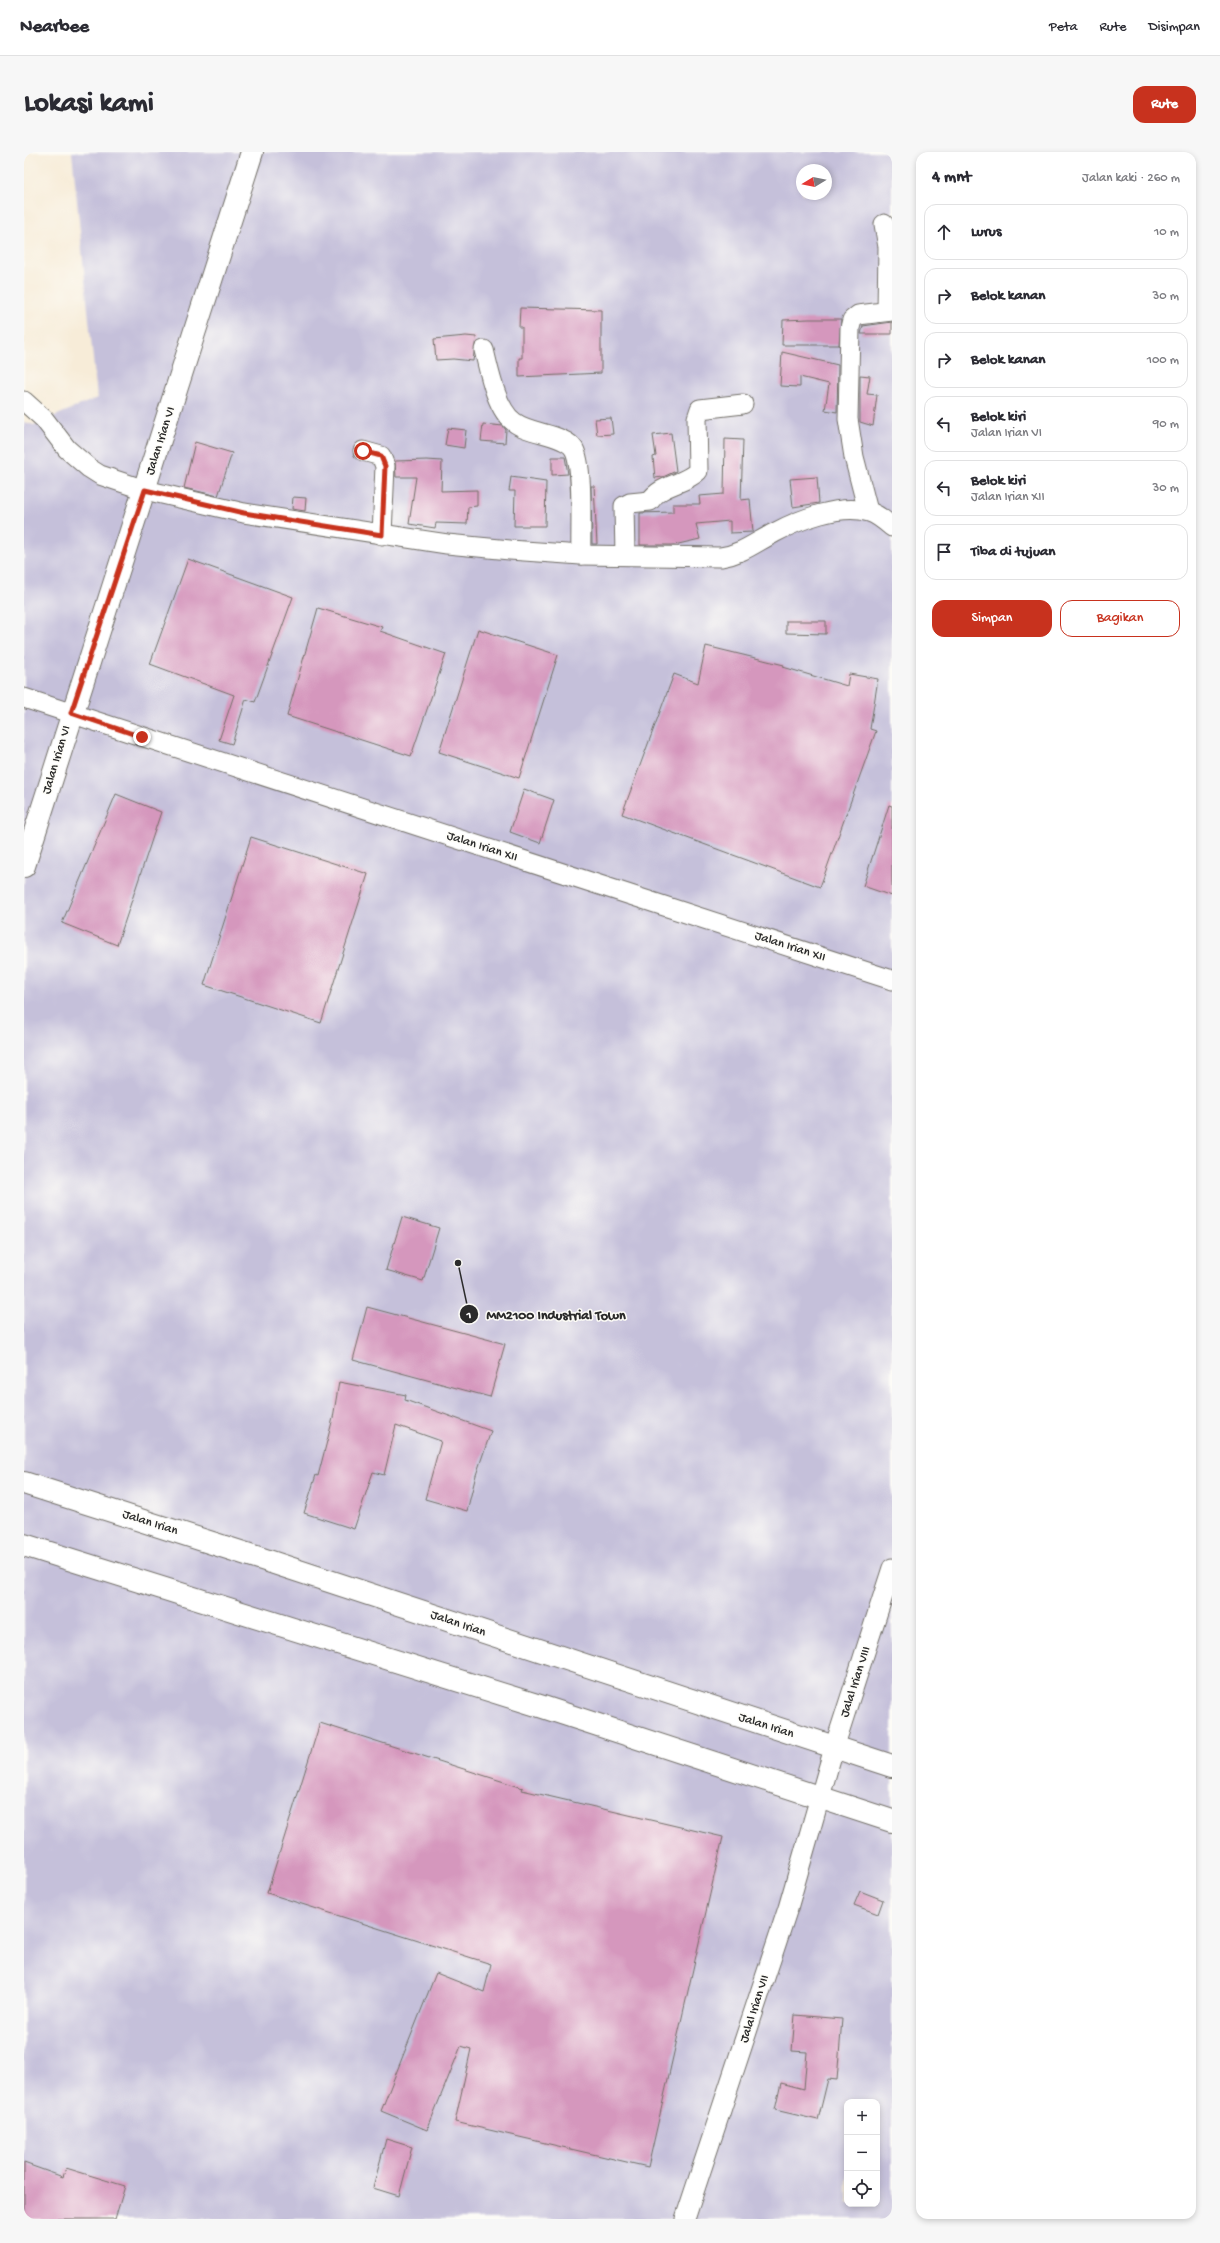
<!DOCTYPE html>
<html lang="id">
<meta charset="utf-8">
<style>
:root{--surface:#fff;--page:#f7f7f7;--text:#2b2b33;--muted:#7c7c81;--line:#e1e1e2;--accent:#c8321e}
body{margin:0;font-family:"Gochi Hand",sans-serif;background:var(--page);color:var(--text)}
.controls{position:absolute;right:12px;bottom:12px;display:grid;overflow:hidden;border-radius:8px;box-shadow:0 2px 6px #0003}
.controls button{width:36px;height:36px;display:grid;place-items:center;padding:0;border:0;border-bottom:1px solid var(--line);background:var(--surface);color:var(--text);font:20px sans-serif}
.compass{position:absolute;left:772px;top:12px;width:36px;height:36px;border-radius:50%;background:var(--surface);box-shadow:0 2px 6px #0003;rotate:260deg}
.stop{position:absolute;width:12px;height:12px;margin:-9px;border:3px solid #c8321e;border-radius:50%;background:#fff}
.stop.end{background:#c8321e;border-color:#fff;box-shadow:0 1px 4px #0008}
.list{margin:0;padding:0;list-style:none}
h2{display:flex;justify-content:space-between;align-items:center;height:52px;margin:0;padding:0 16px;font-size:17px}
h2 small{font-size:13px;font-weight:400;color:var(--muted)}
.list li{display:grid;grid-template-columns:26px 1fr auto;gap:12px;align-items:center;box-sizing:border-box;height:56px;margin:0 8px 8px;padding:0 8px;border:1px solid var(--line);border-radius:12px}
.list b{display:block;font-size:15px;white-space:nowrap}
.list p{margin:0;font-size:13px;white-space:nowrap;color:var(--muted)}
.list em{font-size:13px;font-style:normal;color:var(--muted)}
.actions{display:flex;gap:8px;padding:12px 16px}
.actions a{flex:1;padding:9px 0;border:1px solid var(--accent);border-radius:12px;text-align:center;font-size:14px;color:var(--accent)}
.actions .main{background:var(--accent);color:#fff}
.icon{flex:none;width:22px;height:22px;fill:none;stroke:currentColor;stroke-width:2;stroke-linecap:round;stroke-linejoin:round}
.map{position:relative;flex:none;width:868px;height:2067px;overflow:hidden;border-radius:12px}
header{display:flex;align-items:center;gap:24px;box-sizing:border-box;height:56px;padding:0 20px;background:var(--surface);border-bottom:1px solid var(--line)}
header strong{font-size:19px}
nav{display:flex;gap:22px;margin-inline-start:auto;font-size:14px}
.intro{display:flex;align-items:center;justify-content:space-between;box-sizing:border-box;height:96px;padding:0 24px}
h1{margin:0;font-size:28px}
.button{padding:10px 18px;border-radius:12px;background:var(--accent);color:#fff;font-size:14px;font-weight:700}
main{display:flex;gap:24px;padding:0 24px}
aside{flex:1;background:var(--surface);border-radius:12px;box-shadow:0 2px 6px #0003}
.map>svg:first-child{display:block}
.industrial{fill:#c5c0da;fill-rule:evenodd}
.building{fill:#d597bd}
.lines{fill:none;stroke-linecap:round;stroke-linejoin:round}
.minor-casing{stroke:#726f68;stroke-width:21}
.tertiary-casing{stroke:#726f68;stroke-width:24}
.minor{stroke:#fff;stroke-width:19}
.tertiary{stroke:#fff;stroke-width:22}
.route{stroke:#c8321e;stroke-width:5}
.labels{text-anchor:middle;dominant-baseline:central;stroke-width:3;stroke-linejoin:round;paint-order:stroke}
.street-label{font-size:13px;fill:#2b2b2b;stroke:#fdfcf7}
.leader{fill:none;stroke:#2b2b2b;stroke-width:1.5}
.callout-dot{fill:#2b2b2b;stroke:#fdfcf7;stroke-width:1.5}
.mark-label{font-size:12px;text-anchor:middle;font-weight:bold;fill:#fff}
.callout-label{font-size:14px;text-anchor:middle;font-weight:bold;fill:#2b2b2b;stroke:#fdfcf7;stroke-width:3;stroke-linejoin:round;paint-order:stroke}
</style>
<header>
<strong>Nearbee</strong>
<nav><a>Peta</a><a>Rute</a><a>Disimpan</a></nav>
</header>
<div class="intro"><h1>Lokasi kami</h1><a class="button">Rute</a></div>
<main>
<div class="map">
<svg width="868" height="2067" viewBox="0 0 868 2067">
<rect width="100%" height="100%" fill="#fdfcf7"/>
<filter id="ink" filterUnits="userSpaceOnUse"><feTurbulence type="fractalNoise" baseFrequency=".025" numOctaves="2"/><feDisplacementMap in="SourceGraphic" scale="8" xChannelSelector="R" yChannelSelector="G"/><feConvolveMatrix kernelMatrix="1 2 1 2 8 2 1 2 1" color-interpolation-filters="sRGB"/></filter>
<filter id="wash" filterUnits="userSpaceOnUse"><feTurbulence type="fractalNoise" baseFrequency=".012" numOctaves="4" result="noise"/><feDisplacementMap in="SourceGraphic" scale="16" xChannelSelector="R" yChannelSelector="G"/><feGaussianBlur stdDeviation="0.9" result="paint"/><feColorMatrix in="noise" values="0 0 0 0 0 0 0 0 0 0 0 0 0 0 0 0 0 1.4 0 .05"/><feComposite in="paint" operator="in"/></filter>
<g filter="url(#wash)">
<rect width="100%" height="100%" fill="#f7ecd8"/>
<path class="industrial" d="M48,0H868V2067H0V270L10,273L73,246ZM778,18H802V42H778ZM823,1950H853V2052H823Z"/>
<g id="blocks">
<g class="building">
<polygon points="496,156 577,158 577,221 495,225 495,206 498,206 498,175 495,175"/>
<polygon points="785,167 817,167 815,193 758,193 759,168"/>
<polygon points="868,170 868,182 837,182 839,174"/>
<polygon points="442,184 452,185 449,209 429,207 412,208 410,187"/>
<polygon points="758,200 814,213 813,260 801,258 805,232 776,225 776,235 756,234"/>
<polygon points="836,223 846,224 843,242 853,243 849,274 836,270"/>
<polygon points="587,266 589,282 573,283 571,267"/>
<polygon points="459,272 479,274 482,278 481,291 457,289"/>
<polygon points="424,276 442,278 440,296 421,293"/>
<polygon points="647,281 652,319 639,325 631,326 629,305 632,304 629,283"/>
<polygon points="701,287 719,288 717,348 726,347 729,380 706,381 706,369 672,372 676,387 650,393 616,393 616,361 649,360 649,352 676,352 675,344 700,342"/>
<polygon points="171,290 208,301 194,344 160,336"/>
<polygon points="528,305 541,305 544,322 528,323"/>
<polygon points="403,308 418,309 417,339 453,338 453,354 444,355 443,372 412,371 411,376 385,372 392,325 372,325 371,309"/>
<polygon points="487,325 522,330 521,374 490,374 491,339 485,339"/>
<polygon points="793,325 795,351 769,355 766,327"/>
<polygon points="567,334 570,334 573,392 568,392"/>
<polygon points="269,345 282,346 281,359 268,357"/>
<polygon points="164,407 269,445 231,550 222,547 208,592 195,588 210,543 126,512"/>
<polygon points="294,456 358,475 356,479 422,502 387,604 263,564"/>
<polygon points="762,469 802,469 802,482 762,481"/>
<polygon points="454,477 534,503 495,626 415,600"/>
<polygon points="682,494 760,513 759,515 823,534 825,522 854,527 846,577 852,579 796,735 598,662 650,522 674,531"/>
<polygon points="500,637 530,648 516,691 486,680"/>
<polygon points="92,642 137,660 93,793 38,771"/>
<polygon points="865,653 868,654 868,744 839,734"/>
<polygon points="227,685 344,722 297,871 180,833"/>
<polygon points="378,1065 415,1076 399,1129 362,1118"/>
<polygon points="343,1155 481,1192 466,1245 329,1208"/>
<polygon points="315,1230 382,1243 381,1248 467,1279 452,1323 443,1359 401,1347 417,1289 372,1273 360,1323 349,1320 330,1377 280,1361 292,1323 294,1324 309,1266"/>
<polygon points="296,1571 499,1636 498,1638 699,1685 624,2015 431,1970 447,1897 437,1894 403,1978 357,1959 412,1821 460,1840 467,1812 243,1741"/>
<polygon points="836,1739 859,1748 854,1762 830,1753"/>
<polygon points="771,1863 818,1867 813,1928 804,1927 794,1968 751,1958 757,1931 780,1937 783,1900 768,1899"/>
<polygon points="362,1987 388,1995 375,2044 349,2036"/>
<polygon points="0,2011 39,2025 42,2016 101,2034 91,2067 0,2067"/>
</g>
</g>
</g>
<g filter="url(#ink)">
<use href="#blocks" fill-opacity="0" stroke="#726f68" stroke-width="1"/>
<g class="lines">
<defs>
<g id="minor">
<polyline points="860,72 864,95 863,159"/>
<path d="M460,198C465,218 472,257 490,270C505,282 541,282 550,297C560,315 556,380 557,403"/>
<path d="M0,249L20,267L43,297L65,316L76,323L121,338L220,361L423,392L486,398L557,403L697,405C718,402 732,390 750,381C774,368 817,351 845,360C853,362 861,369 868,375"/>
<polyline points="339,299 357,304 361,314 358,383"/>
<polyline points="844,359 830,305 824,267 826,176 828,168 834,163 868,159"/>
<path d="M601,403L600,354L606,351L626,349C637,332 660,333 674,319L673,266L676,257L719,252"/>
<polyline points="0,546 868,828"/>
<polyline points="661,2067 764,1756 810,1596 868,1416"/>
</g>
<g id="tertiary">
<polyline points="0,714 228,0"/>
<polyline points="0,1331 232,1405 868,1614"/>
<polyline points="0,1393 519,1555 868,1669"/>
</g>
</defs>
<use href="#minor" class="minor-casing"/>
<use href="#tertiary" class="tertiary-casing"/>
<use href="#minor" class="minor"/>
<use href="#tertiary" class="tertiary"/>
</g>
</g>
<g class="lines" filter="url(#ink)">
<polyline class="route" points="118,585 47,561 121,338 220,361 358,383 361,314 357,304 339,299"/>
</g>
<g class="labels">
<g class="street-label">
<text transform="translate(137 289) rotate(-72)">Jalan Irian VI</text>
<text transform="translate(33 608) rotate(-73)">Jalan Irian VI</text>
<text transform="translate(458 695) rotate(18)">Jalan Irian XII</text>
<text transform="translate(766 795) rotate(18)">Jalan Irian XII</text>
<text transform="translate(126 1371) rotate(18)">Jalan Irian</text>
<text transform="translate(434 1472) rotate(19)">Jalan Irian</text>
<text transform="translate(832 1530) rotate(-72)">Jalal Irian VIII</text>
<text transform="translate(742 1574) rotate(18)">Jalan Irian</text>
<text transform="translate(731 1857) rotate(-72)">Jalal Irian VII</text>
</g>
</g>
<path class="leader" d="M434 1111L445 1162"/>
<g class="callout-dot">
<circle cx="434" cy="1111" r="4"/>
<circle cx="445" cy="1162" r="10"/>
</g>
<g class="mark-label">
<text x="445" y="1166">1</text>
</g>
<g class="callout-label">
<text x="532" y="1167">MM2100 Industrial Town</text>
</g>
</svg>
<div class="controls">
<button>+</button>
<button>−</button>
<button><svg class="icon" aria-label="locate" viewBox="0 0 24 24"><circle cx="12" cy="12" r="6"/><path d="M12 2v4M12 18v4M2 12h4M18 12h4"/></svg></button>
</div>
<svg class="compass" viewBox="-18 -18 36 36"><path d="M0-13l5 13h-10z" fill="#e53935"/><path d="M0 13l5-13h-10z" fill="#7c7c81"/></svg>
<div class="stop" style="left:339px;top:299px"></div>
<div class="stop end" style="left:118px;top:585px"></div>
</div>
<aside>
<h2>4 mnt<small>Jalan kaki · 260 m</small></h2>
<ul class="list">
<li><svg class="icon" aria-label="ahead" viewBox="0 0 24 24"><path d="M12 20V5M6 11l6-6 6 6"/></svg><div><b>Lurus</b></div><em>10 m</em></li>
<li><svg class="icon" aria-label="right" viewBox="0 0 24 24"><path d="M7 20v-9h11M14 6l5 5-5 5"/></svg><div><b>Belok kanan</b></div><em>30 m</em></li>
<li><svg class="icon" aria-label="right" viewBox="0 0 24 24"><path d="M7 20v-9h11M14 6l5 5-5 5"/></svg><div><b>Belok kanan</b></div><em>100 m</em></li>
<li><svg class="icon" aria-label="left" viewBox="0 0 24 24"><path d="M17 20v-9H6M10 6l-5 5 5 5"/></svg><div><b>Belok kiri</b><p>Jalan Irian VI</p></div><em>90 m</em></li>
<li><svg class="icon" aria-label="left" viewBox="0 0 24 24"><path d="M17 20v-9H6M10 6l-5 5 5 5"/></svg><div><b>Belok kiri</b><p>Jalan Irian XII</p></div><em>30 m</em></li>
<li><svg class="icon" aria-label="arrive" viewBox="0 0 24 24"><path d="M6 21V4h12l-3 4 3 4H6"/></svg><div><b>Tiba di tujuan</b></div></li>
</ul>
<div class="actions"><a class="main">Simpan</a><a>Bagikan</a></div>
</aside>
</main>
